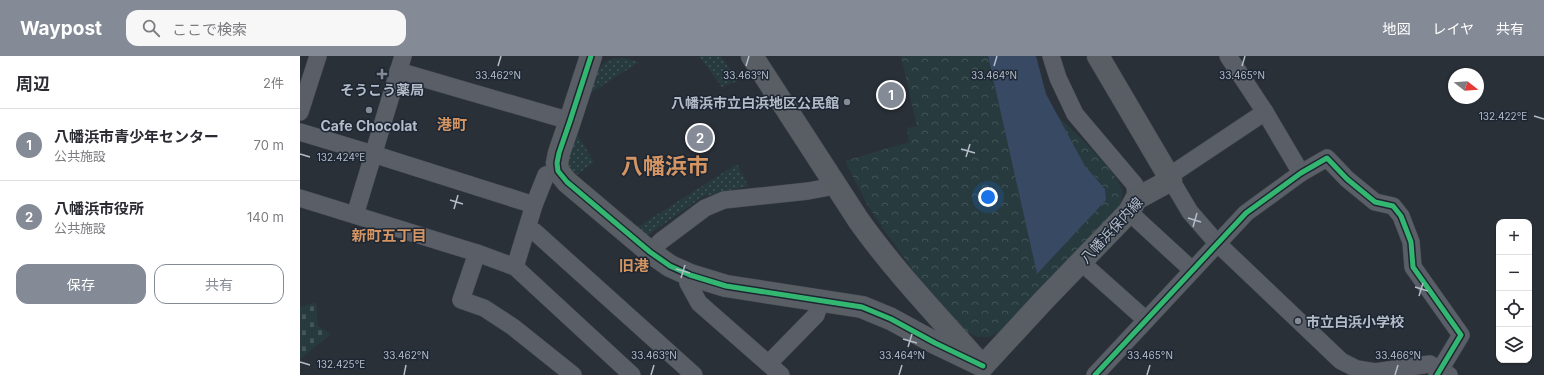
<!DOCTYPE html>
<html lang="ja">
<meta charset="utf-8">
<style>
:root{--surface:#fff;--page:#f7f7f7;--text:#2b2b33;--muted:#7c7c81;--line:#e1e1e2;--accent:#848b96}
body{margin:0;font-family:Inter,"Noto Sans JP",sans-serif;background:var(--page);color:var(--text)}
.controls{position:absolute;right:12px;bottom:12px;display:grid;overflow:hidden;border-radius:8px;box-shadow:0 1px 3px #0004}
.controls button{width:36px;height:36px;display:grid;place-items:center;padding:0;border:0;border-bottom:1px solid var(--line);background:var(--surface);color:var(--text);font:20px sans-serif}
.compass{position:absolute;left:1148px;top:12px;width:36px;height:36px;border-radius:50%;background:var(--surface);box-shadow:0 1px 3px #0004;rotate:107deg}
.you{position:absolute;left:688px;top:141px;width:14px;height:14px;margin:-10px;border:3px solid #fff;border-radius:50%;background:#1a73e8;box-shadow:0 0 0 6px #1a73e833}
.badge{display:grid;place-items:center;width:26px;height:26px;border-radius:50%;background:var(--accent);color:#fff;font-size:13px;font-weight:700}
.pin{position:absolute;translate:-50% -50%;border:2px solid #fff;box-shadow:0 1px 4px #0006}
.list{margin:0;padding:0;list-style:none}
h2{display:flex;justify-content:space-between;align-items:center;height:52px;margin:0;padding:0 16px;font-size:17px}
h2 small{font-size:13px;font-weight:400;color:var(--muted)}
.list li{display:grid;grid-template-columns:26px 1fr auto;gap:12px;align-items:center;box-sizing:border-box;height:72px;padding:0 16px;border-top:1px solid var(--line)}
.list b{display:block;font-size:15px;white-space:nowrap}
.list p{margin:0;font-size:13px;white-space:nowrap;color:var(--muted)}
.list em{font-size:13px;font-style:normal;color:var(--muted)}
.actions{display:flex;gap:8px;padding:12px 16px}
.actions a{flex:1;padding:9px 0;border:1px solid var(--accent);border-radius:12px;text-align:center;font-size:14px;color:var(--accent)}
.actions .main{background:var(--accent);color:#fff}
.icon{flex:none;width:22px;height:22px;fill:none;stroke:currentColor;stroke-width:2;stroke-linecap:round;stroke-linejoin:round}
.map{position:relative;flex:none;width:1244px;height:319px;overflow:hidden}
header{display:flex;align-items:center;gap:24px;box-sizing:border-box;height:56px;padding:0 20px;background:var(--accent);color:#fff}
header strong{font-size:19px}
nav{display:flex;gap:22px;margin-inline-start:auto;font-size:14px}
.search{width:280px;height:36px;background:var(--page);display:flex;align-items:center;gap:10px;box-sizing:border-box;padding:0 14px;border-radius:12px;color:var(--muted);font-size:15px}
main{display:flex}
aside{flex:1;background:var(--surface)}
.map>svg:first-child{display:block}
.grass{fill:url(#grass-dots)}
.cemetery{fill:url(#cemetery-stones)}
.park{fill:url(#park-crowns)}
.water{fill:#384963}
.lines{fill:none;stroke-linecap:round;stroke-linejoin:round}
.street-casing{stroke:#484c53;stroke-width:18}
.secondary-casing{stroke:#484c53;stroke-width:23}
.street{stroke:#5a5e66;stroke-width:17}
.secondary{stroke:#595d64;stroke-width:22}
.cycleway-casing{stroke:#1d2633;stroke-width:8}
.cycleway{stroke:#33b770;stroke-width:5}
.ticks{fill:none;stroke:#b4bcc9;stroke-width:1.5}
.poi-dot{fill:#848b96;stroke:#1d2633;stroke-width:1.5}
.labels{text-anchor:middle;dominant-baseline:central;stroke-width:3;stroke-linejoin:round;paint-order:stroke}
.poi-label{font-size:14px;font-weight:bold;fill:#b4bcc9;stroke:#1d2633}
.street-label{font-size:14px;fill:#b4bcc9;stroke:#1d2633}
.neighbourhood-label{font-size:15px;font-weight:bold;fill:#d59563;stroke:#1d2633}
.town-label{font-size:22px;font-weight:bold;fill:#d59563;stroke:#1d2633}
.ticks-label{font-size:10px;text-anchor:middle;fill:#b4bcc9;stroke:#1d2633;stroke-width:3;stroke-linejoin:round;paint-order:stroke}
</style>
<header>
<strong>Waypost</strong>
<div class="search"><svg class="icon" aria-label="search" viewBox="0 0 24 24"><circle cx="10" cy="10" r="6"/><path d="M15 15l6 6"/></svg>ここで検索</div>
<nav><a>地図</a><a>レイヤ</a><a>共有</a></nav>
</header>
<main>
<aside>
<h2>周辺<small>2件</small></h2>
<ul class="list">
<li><span class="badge">1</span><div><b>八幡浜市青少年センター</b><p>公共施設</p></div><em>70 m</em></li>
<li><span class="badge">2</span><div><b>八幡浜市役所</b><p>公共施設</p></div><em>140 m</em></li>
</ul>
<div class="actions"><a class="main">保存</a><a>共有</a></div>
</aside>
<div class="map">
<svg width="1244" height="319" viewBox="0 0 1244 319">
<defs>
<pattern id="grass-dots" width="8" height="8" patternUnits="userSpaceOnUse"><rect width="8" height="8" fill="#273a3e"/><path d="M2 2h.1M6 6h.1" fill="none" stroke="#445559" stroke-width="1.8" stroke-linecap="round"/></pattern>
<pattern id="cemetery-stones" width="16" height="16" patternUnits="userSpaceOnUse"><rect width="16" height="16" fill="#273a3e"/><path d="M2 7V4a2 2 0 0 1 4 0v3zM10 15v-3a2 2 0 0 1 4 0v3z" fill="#445559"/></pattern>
<pattern id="park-crowns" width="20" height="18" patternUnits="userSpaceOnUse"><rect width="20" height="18" fill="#273a3e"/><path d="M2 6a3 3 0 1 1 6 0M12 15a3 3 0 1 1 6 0" fill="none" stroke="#445559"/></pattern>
</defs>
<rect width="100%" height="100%" fill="#2a3038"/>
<g class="grass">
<polygon points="399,0 421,0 437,25 422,31"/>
<path d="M325,2L339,6L286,40C291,26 297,8 312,3C316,2 321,3 325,2Z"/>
<polygon points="276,76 294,106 267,126 259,97"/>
<polygon points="437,108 448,130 402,141 343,183 333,174"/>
</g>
<polygon class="cemetery" points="16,246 18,270 31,278 0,303 0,251"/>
<path class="park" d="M601,0H688L737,217L805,133L785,110L758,60C773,75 817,115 822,134C823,140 821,146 819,152L705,273L689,281H678L666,276L622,227L584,174L567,148L545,105L609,86L607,72L617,70Z"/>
<polygon class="water" points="688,0 736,0 746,38 785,110 805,133 806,144 737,218"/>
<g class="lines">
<defs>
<g id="street">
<polyline points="751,0 758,22 775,58 835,129 836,143"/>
<polyline points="928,0 965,56 1001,117"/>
<polyline points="98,15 270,65"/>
<polyline points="0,56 18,0"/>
<polyline points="0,76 73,98 234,149"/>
<polyline points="869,120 965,56"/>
<polyline points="871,124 890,156 917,187 1041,305 1057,313 1075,316 1130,308 1149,319"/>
<polyline points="0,142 177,197 215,211 332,319"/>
<polyline points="829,156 892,214"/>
<polyline points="55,159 103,0"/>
<polyline points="227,173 235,176 394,319"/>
<polyline points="350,196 361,185 405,152 424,144 508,135 535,130"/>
<polyline points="177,197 161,244 184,252 213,271 273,319"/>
<polyline points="781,206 846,264"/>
<polyline points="215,211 234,149 246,119 258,115"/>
<polyline points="390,219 388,227 399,247 481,319"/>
<polyline points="469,307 516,259 521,245"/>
<polyline points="795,319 946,157 1001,117 1027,102 1047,123 1075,146 1093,150 1101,160 1111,186 1113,211 1161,279 1137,319"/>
</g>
<g id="secondary">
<polyline points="291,0 270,65 259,97 257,107 258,115 267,126 350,196 370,210 390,219 426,230 562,251 591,263 635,287 683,310"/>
<path d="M452,0L559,165C594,214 635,257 675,302"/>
<polyline points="683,310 744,244 829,156 836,143 871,124 798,0"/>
</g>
</defs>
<use href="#street" class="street-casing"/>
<use href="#secondary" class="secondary-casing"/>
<use href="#street" class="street"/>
<use href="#secondary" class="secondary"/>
<defs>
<g id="cycleway">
<polyline points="291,0 270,65 259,97 257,107 258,115 267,126 350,196 370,210 390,219 426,230 562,251 591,263 635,287 683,310"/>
<polyline points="795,319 946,157 1001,117 1027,102 1047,123 1075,146 1093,150 1101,160 1111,186 1113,211 1161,279 1137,319"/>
</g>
</defs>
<use href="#cycleway" class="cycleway-casing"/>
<use href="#cycleway" class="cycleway"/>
</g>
<path class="ticks" d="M198,10L201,0M446,10L449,0M694,10L697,0M942,10L945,0M1234,60L1244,63M661,93L675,97M0,98L10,101M666,101L670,88M150,144L163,148M154,153L158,139M888,162L901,166M893,171L897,157M376,213L390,217M381,222L385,209M1115,231L1128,235M1119,240L1123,227M603,283L617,287M608,291L612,278M0,306L10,309M104,319L106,309M351,319L354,309M599,319L602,309M847,319L850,309M1095,319L1098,309"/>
<g class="poi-dot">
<path d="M80 12h4v4h4v4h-4v4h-4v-4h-4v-4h4z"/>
<circle cx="547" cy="46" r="4"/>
<circle cx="69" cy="54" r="4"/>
<circle cx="998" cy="265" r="4"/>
</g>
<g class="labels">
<g class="poi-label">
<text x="82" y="33">そうこう薬局</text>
<text x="539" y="46" text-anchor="end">八幡浜市立白浜地区公民館</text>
<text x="69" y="69">Cafe Chocolat</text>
<text x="1006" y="265" text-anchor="start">市立白浜小学校</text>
</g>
<g class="street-label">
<text transform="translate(811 174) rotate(-47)">八幡浜保内線</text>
</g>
<g class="neighbourhood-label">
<text x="152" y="68">港町</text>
<text x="89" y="179">新町五丁目</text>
<text x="334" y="209">旧港</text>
</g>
<g class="town-label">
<text x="365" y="110">八幡浜市</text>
</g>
</g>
<g class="ticks-label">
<text x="198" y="23">33.462°N</text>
<text x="446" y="23">33.463°N</text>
<text x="694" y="23">33.464°N</text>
<text x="942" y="23">33.465°N</text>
<text x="1203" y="64">132.422°E</text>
<text x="41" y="105">132.424°E</text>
<text x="106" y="303">33.462°N</text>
<text x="354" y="303">33.463°N</text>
<text x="602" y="303">33.464°N</text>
<text x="850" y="303">33.465°N</text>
<text x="1098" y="303">33.466°N</text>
<text x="41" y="312">132.425°E</text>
</g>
</svg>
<div class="controls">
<button>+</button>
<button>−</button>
<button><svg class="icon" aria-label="locate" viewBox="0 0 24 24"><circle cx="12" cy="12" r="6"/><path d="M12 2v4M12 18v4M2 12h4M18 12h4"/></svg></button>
<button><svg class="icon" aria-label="layers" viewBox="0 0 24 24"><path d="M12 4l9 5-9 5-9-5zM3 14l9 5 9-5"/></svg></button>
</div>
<svg class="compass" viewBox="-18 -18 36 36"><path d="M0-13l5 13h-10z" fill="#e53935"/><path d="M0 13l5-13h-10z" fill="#7c7c81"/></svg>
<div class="you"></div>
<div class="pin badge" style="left:591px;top:39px">1</div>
<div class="pin badge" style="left:400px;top:82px">2</div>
</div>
</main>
